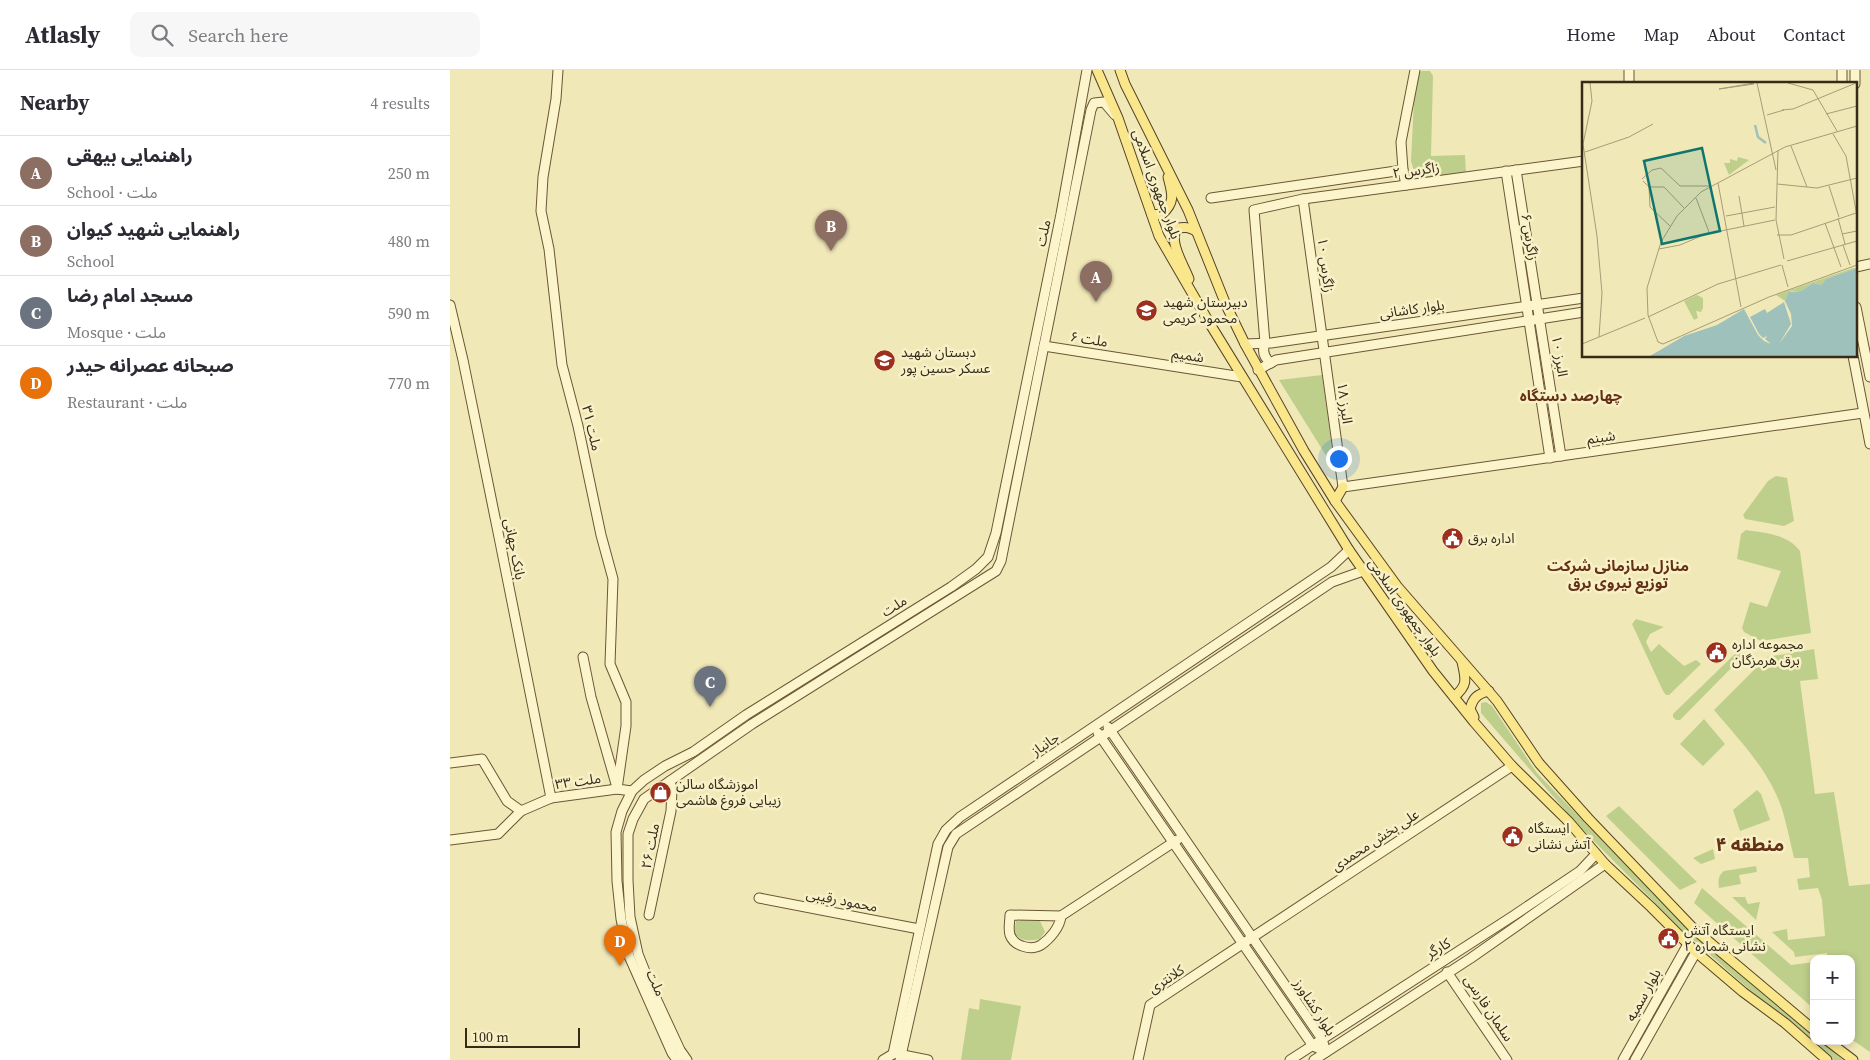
<!DOCTYPE html>
<meta charset="utf-8">
<style>
:root{--surface:#fff;--page:#f7f7f7;--text:#2b2b33;--muted:#7c7c81;--line:#e1e1e2;--accent:#0b8043}
body{margin:0;font-family:"Source Serif 4","Noto Sans Arabic",serif;background:var(--page);color:var(--text)}
.controls{position:absolute;right:15px;bottom:15px;display:grid;overflow:hidden;border-radius:10px;box-shadow:0 2px 8px #0003}
.controls button{width:45px;height:45px;display:grid;place-items:center;padding:0;border:0;border-bottom:1px solid var(--line);background:var(--surface);color:var(--text);font:25px sans-serif}
.scale{position:absolute;left:15px;bottom:12px;width:115px;box-sizing:border-box;padding-left:5px;border:2px solid #352b19;border-top:0;font-size:14px;line-height:18px;white-space:nowrap;color:#352b19;-webkit-text-stroke:4px #f8f1c8;paint-order:stroke}
.you{position:absolute;left:888px;top:388px;width:18px;height:18px;margin:-12px;border:4px solid #fff;border-radius:50%;background:#1a73e8;box-shadow:0 0 0 8px #1a73e833}
.badge{display:grid;place-items:center;width:32px;height:32px;border-radius:50%;background:var(--accent);color:#fff;font-size:16px;font-weight:700}
.pin{position:absolute;translate:-50% -41px;filter:drop-shadow(0 1px 2px #0008)}
.pin::after{content:'';position:absolute;top:26px;width:18px;height:15px;background:inherit;clip-path:polygon(0 0,100% 0,50% 100%)}
.list{margin:0;padding:0;list-style:none}
h2{display:flex;justify-content:space-between;align-items:center;height:65px;margin:0;padding:0 20px;font-size:21px}
h2 small{font-size:16px;font-weight:400;color:var(--muted)}
.list li{display:grid;grid-template-columns:32px 1fr auto;gap:15px;align-items:center;box-sizing:border-box;height:70px;padding:0 20px;border-top:1px solid var(--line)}
.list b{display:block;font-size:19px;white-space:nowrap}
.list p{margin:0;font-size:16px;white-space:nowrap;color:var(--muted)}
.list em{font-size:16px;font-style:normal;color:var(--muted)}
.icon{flex:none;width:28px;height:28px;fill:none;stroke:currentColor;stroke-width:2;stroke-linecap:round;stroke-linejoin:round}
.map{position:relative;flex:none;width:1420px;height:990px;overflow:hidden}
header{display:flex;align-items:center;gap:30px;box-sizing:border-box;height:70px;padding:0 25px;background:var(--surface);border-bottom:1px solid var(--line)}
header strong{font-size:24px}
nav{display:flex;gap:28px;margin-inline-start:auto;font-size:18px}
.search{width:350px;height:45px;background:var(--page);display:flex;align-items:center;gap:12px;box-sizing:border-box;padding:0 18px;border-radius:10px;color:var(--muted);font-size:19px}
main{display:flex}
aside{flex:1;background:var(--surface)}
.map>svg:first-child{display:block}
.green{fill:#becf8c}
.lines{fill:none;stroke-linecap:round;stroke-linejoin:round}
.secondary-casing{stroke:#695736;stroke-width:11}
.primary-casing{stroke:#554327;stroke-width:11}
.secondary{stroke:#fcf4cb;stroke-width:9}
.primary{stroke:#fae78b;stroke-width:9}
.labels{text-anchor:middle;dominant-baseline:central;stroke-width:5;stroke-linejoin:round;paint-order:stroke}
.street-label{font-size:14px;fill:#352b19;stroke:#f8f1c8}
.poi-label{font-size:14px;fill:#352b19;stroke:#f8f1c8;text-anchor:start}
.neighbourhood-label{font-size:15px;font-weight:bold;fill:#653115;stroke:#f8f1c8}
.district-label{font-size:19px;font-weight:bold;fill:#653115;stroke:#f8f1c8}
.inset-river{fill:none;stroke:#9ec1bb;stroke-width:2.5}
.inset-road{fill:none;stroke:#a69c78;stroke-width:1}
.view{fill:#0f766e;fill-opacity:0.15;stroke:#0f766e;stroke-width:2.5}
.inset-edge{fill:none;stroke:#352b19;stroke-width:2.5}
</style>
<header>
<strong>Atlasly</strong>
<div class="search"><svg class="icon" aria-label="search" viewBox="0 0 24 24"><circle cx="10" cy="10" r="6"/><path d="M15 15l6 6"/></svg>Search here</div>
<nav><a>Home</a><a>Map</a><a>About</a><a>Contact</a></nav>
</header>
<main>
<aside>
<h2>Nearby<small>4 results</small></h2>
<ul class="list">
<li><span class="badge" style="background:#8d6e63">A</span><div><b>راهنمایی بیهقی</b><p>School · ملت</p></div><em>250 m</em></li>
<li><span class="badge" style="background:#8d6e63">B</span><div><b>راهنمایی شهید کیوان</b><p>School</p></div><em>480 m</em></li>
<li><span class="badge" style="background:#6b7280">C</span><div><b>مسجد امام رضا</b><p>Mosque · ملت</p></div><em>590 m</em></li>
<li><span class="badge" style="background:#e8710a">D</span><div><b>صبحانه عصرانه حیدر</b><p>Restaurant · ملت</p></div><em>770 m</em></li>
</ul>
</aside>
<div class="map">
<svg width="1420" height="990" viewBox="0 0 1420 990">
<rect width="100%" height="100%" fill="#f1e8b8"/>
<g class="green">
<polygon points="972,1 980,1 983,6 981,86 1015,85 1016,103 971,108 964,101 961,91 965,10 967,4"/>
<polygon points="872,305 885,400 829,310"/>
<polygon points="1326,406 1337,408 1344,451 1334,456 1295,449 1293,445 1318,411"/>
<path d="M1296,460C1315,463 1337,464 1350,481L1361,563L1311,571L1294,562L1292,558L1300,532L1317,537L1331,501L1287,489L1291,464Z"/>
<polygon points="1186,549 1214,557 1200,564 1196,572 1201,582 1209,574 1234,596 1246,590 1251,594 1219,625 1216,625 1213,621 1182,554"/>
<path d="M1364,579L1368,609L1350,611L1365,724L1384,722L1399,816L1420,814V982L1401,969V889H1377V883L1345,887L1344,882L1322,862L1337,859L1338,870L1375,866L1372,830L1368,818L1349,820L1347,809L1360,807L1358,788H1344C1340,772 1337,755 1332,739C1319,700 1290,671 1264,640L1317,587Z"/>
<polygon points="1288,581 1291,583 1291,588 1230,650 1226,650 1223,647 1223,644"/>
<polygon points="1036,632 1042,636 1087,703 1215,836 1275,891 1364,965 1364,971 1371,971 1393,990 1384,990 1286,908 1228,856 1128,755 1031,643 1031,633"/>
<polygon points="1254,649 1275,674 1253,696 1230,674"/>
<polygon points="1307,720 1311,724 1320,750 1290,761 1283,740"/>
<polygon points="1169,736 1247,812 1230,820 1156,746"/>
<polygon points="1263,779 1265,789 1251,794 1243,788"/>
<path d="M1306,796L1307,802L1289,805L1291,814L1269,818C1268,810 1268,806 1274,801Z"/>
<polygon points="1252,818 1341,895 1364,892 1364,939 1244,833"/>
<polygon points="1282,827 1295,827 1298,834 1310,832 1306,850"/>
<path d="M572,850L590,851L595,862L590,869C580,871 571,872 564,863L566,851Z"/>
<polygon points="530,929 571,936 561,990 511,990 519,938 529,940"/>
</g>
<g class="lines">
<defs>
<g id="secondary">
<polyline points="108,0 106,29 93,107 91,141 99,179 112,295 128,356 151,465 163,509 160,594 176,632 176,656 167,719"/>
<polyline points="1179,0 1179,14"/>
<polyline points="1405,0 1405,14"/>
<polyline points="1392,14 1392,0"/>
<polyline points="1066,100 1111,386"/>
<polyline points="1056,101 1100,388"/>
<polyline points="956,115 953,100 951,72 965,0"/>
<polyline points="761,128 953,100"/>
<polyline points="853,129 893,417 1413,343"/>
<polyline points="1406,197 1420,194"/>
<polyline points="0,235 13,290 50,472 101,728"/>
<polyline points="1406,237 1420,307"/>
<polyline points="795,274 821,273 1134,228"/>
<polyline points="594,276 792,307"/>
<polyline points="1403,286 1420,374"/>
<path d="M821,293C814,288 812,281 815,273L804,140L853,129L1134,91"/>
<polyline points="808,300 826,290 1134,242"/>
<polyline points="133,587 141,627 166,714"/>
<polyline points="658,657 872,969 876,982"/>
<polyline points="648,663 863,976 876,982"/>
<polyline points="0,693 32,689 57,731 71,741"/>
<polyline points="0,770 48,764 71,741 101,728 167,719 182,721"/>
<polyline points="309,828 469,859"/>
<polyline points="199,845 221,741 222,720 220,711"/>
<path d="M560,845L611,846C610,857 600,869 591,875C581,881 564,876 560,865C558,859 560,851 560,845Z"/>
<polyline points="611,846 727,770"/>
<polyline points="997,902 1057,990"/>
<polyline points="443,984 488,774 496,760 510,747 881,497 899,480"/>
<polyline points="448,984 478,990"/>
<polyline points="227,990 222,983 179,886 171,849 167,811 166,762 172,741 182,721 194,710 215,696 243,682 296,645 501,517 526,499 538,487 546,463 611,144 637,0"/>
<polyline points="237,990 230,980 204,924 188,884 180,847 178,810 178,764 183,749 194,729 302,654 546,501 551,491 641,40 644,33 654,32 665,45"/>
<polyline points="433,990 443,984"/>
<polyline points="450,990 498,777 506,764 882,512 913,501"/>
<polyline points="688,990 700,935 1062,696"/>
<polyline points="840,990 1063,846 1130,801 1146,784"/>
<polyline points="864,990 1021,888 1155,794"/>
<polyline points="1173,990 1238,874"/>
<polyline points="1185,990 1246,882"/>
</g>
<g id="primary">
<polyline points="647,0 668,48 709,166 760,254 899,480 983,601 1024,652 1062,696 1119,752 1155,794 1201,837 1246,882 1293,922 1335,953 1377,990"/>
<polyline points="670,0 675,14 738,140 776,235 795,274 854,381 885,431 947,516 1047,631 1089,693 1138,748 1245,860 1364,960"/>
<path d="M702,145L712,144C726,132 722,123 718,107"/>
<path d="M739,209C734,195 718,172 727,158C735,157 739,157 746,161"/>
<polyline points="885,431 893,417"/>
<path d="M1004,627C1018,615 1016,610 1012,592"/>
<path d="M1024,647L1020,639C1023,628 1027,624 1039,621"/>
<polyline points="1378,971 1403,990"/>
</g>
</defs>
<use href="#secondary" class="secondary-casing"/>
<use href="#primary" class="primary-casing"/>
<use href="#secondary" class="secondary"/>
<use href="#primary" class="primary"/>
</g>
<defs>
<symbol id="school-disc" viewBox="-11 -11 22 22"><circle r="9.5" fill="#9c2f1d" stroke="#f8f1c8"/><path d="M0-5L7-2L0 1L-7-2ZM-4 1L0 2.5L4 1V4Q0 6-4 4Z" fill="#fff"/></symbol>
<symbol id="civic-disc" viewBox="-11 -11 22 22"><circle r="9.5" fill="#9c2f1d" stroke="#f8f1c8"/><path d="M-.6-6.5H3V-4.5H.6V-3L4-1V1h2V6H-6V1h2V-1L-.6-3ZM-1.2 2.5V6h2.4V2.5Z" fill="#fff"/></symbol>
<symbol id="shop-disc" viewBox="-11 -11 22 22"><circle r="9.5" fill="#9c2f1d" stroke="#f8f1c8"/><path d="M-5-2.5h2.3a2.7 3.5 0 0 1 5.4 0H5L5.5 6h-11ZM-1.5-2.5h3a1.5 2.3 0 0 0-3 0Z" fill="#fff"/></symbol>
</defs>
<g fill-rule="evenodd">
<use href="#school-disc" x="684" y="228" width="25" height="25"/>
<use href="#school-disc" x="422" y="278" width="25" height="25"/>
<use href="#civic-disc" x="990" y="456" width="25" height="25"/>
<use href="#civic-disc" x="1254" y="570" width="25" height="25"/>
<use href="#shop-disc" x="198" y="710" width="25" height="25"/>
<use href="#civic-disc" x="1050" y="754" width="25" height="25"/>
<use href="#civic-disc" x="1206" y="856" width="25" height="25"/>
</g>
<g class="labels">
<g class="street-label">
<text transform="translate(966 100) rotate(-8)">زاگرس ۲</text>
<text transform="translate(707 114) rotate(70)">بلوار جمهوری اسلامی</text>
<text transform="translate(593 163) rotate(-78)">ملت</text>
<text transform="translate(1080 167) rotate(81)">زاگرس ۶</text>
<text transform="translate(876 195) rotate(83)">زاگرس ۱۰</text>
<text transform="translate(962 239) rotate(-8)">بلوار کاشانی</text>
<text transform="translate(639 269) rotate(9)">ملت ۶</text>
<text transform="translate(738 285) rotate(9)">شمیم</text>
<text transform="translate(1110 286) rotate(81)">البرز ۱۰</text>
<text transform="translate(895 333) rotate(82)">البرز ۱۸</text>
<text transform="translate(142 358) rotate(77)">ملت ۳۱</text>
<text transform="translate(1151 367) rotate(-8)">شبنم</text>
<text transform="translate(65 479) rotate(79)">بانک جهانی</text>
<text transform="translate(444 536) rotate(-32)">ملت</text>
<text transform="translate(955 537) rotate(55)">بلوار جمهوری اسلامی</text>
<text transform="translate(595 674) rotate(-34)">جانباز</text>
<text transform="translate(128 711) rotate(-8)">ملت ۳۳</text>
<text transform="translate(925 770) rotate(-33)">علی بخش محمدی</text>
<text transform="translate(200 776) rotate(-79)">ملت ۲۶</text>
<text transform="translate(392 830) rotate(11)">محمود رقیبی</text>
<text transform="translate(988 878) rotate(-31)">کارگر</text>
<text transform="translate(716 909) rotate(-33)">کلانتری</text>
<text transform="translate(206 913) rotate(66)">ملت</text>
<text transform="translate(1193 925) rotate(-61)">بلوار سمیه</text>
<text transform="translate(865 937) rotate(57)">بلوار کشاورز</text>
<text transform="translate(1039 938) rotate(56)">سلمان فارسی</text>
</g>
<g class="poi-label">
<text x="713" y="232">دبیرستان شهید<tspan x="713" dy="16">محمود کریمی</tspan></text>
<text x="451" y="282">دبستان شهید<tspan x="451" dy="16">عسکر حسین پور</tspan></text>
<text x="1018" y="468">اداره برق</text>
<text x="1282" y="574">مجموعه اداره<tspan x="1282" dy="16">برق هرمزگان</tspan></text>
<text x="226" y="714">اموزشگاه سالن<tspan x="226" dy="16">زیبایی فروغ هاشمی</tspan></text>
<text x="1078" y="758">ایستگاه<tspan x="1078" dy="16">آتش نشانی</tspan></text>
<text x="1234" y="860">ایستگاه آتش<tspan x="1234" dy="16">نشانی شماره ۲</tspan></text>
</g>
<g class="neighbourhood-label">
<text x="1121" y="325">چهارصد دستگاه</text>
<text x="1168" y="495">منازل سازمانی شرکت<tspan x="1168" dy="17">توزیع نیروی برق</tspan></text>
</g>
<g class="district-label">
<text x="1300" y="774">منطقه ۴</text>
</g>
</g>
<g transform="translate(1132 12)">
<rect width="275" height="275" fill="#f1e8b8"/>
<path d="M156,75L167,78L147,93L142,81H148V77L155,79ZM271,186H275L244,197L239,203L231,201L219,209H209L203,219L194,213ZM115,213L121,216V226L119,230L114,229L116,236L112,238L102,219Z" fill="#becf8c"/>
<path d="M275,186V274H68L102,254L135,243L162,227L176,253L182,259L189,262L183,257L185,254L181,256L177,252L168,235L183,227L185,231L202,220L209,242L197,262L210,244L209,232L203,219L207,210L219,209L231,201L239,203L244,197Z" fill="#9ec1bb"/>
<path class="inset-river" d="M173,43L176,55L184,61"/>
<path class="inset-road" d="M8,1L10,19L1,62L15,154L20,211L17,255M175,1L194,88M206,1L231,8L255,49M172,2L137,7L172,1M200,28L211,27L274,1M244,32L275,24M185,33L202,28M275,44L203,65L119,110L95,134L79,160L65,206L66,233L76,260L81,262L187,215L275,183M251,52L264,74L275,134M209,64L225,105M196,69L194,138L202,177M3,70L47,55L71,42M60,97L70,88L79,86L98,104H128M61,99L67,105L68,125L88,144M136,101L159,225M195,102L235,106L275,96M247,104L257,135M67,105H82L102,126M157,114L162,144M114,116L127,150M144,134L193,125M256,136L263,162M243,141L259,185M260,152L275,149M195,153H209L274,131M261,163L268,183M77,167L98,163L124,152L193,138M205,179L275,159M200,183L206,205M66,235L136,202L199,183M0,262L63,236"/>
<path class="view" d="M120,66L138,149L80,162L62,79Z"/>
<rect width="275" height="275" class="inset-edge"/>
</g>
</svg>
<div class="controls">
<button>+</button>
<button>−</button>
</div>
<div class="scale">100 m</div>
<div class="you"></div>
<div class="pin badge" style="left:646px;top:232px;background:#8d6e63">A</div>
<div class="pin badge" style="left:381px;top:181px;background:#8d6e63">B</div>
<div class="pin badge" style="left:260px;top:637px;background:#6b7280">C</div>
<div class="pin badge" style="left:170px;top:896px;background:#e8710a">D</div>
</div>
</main>
